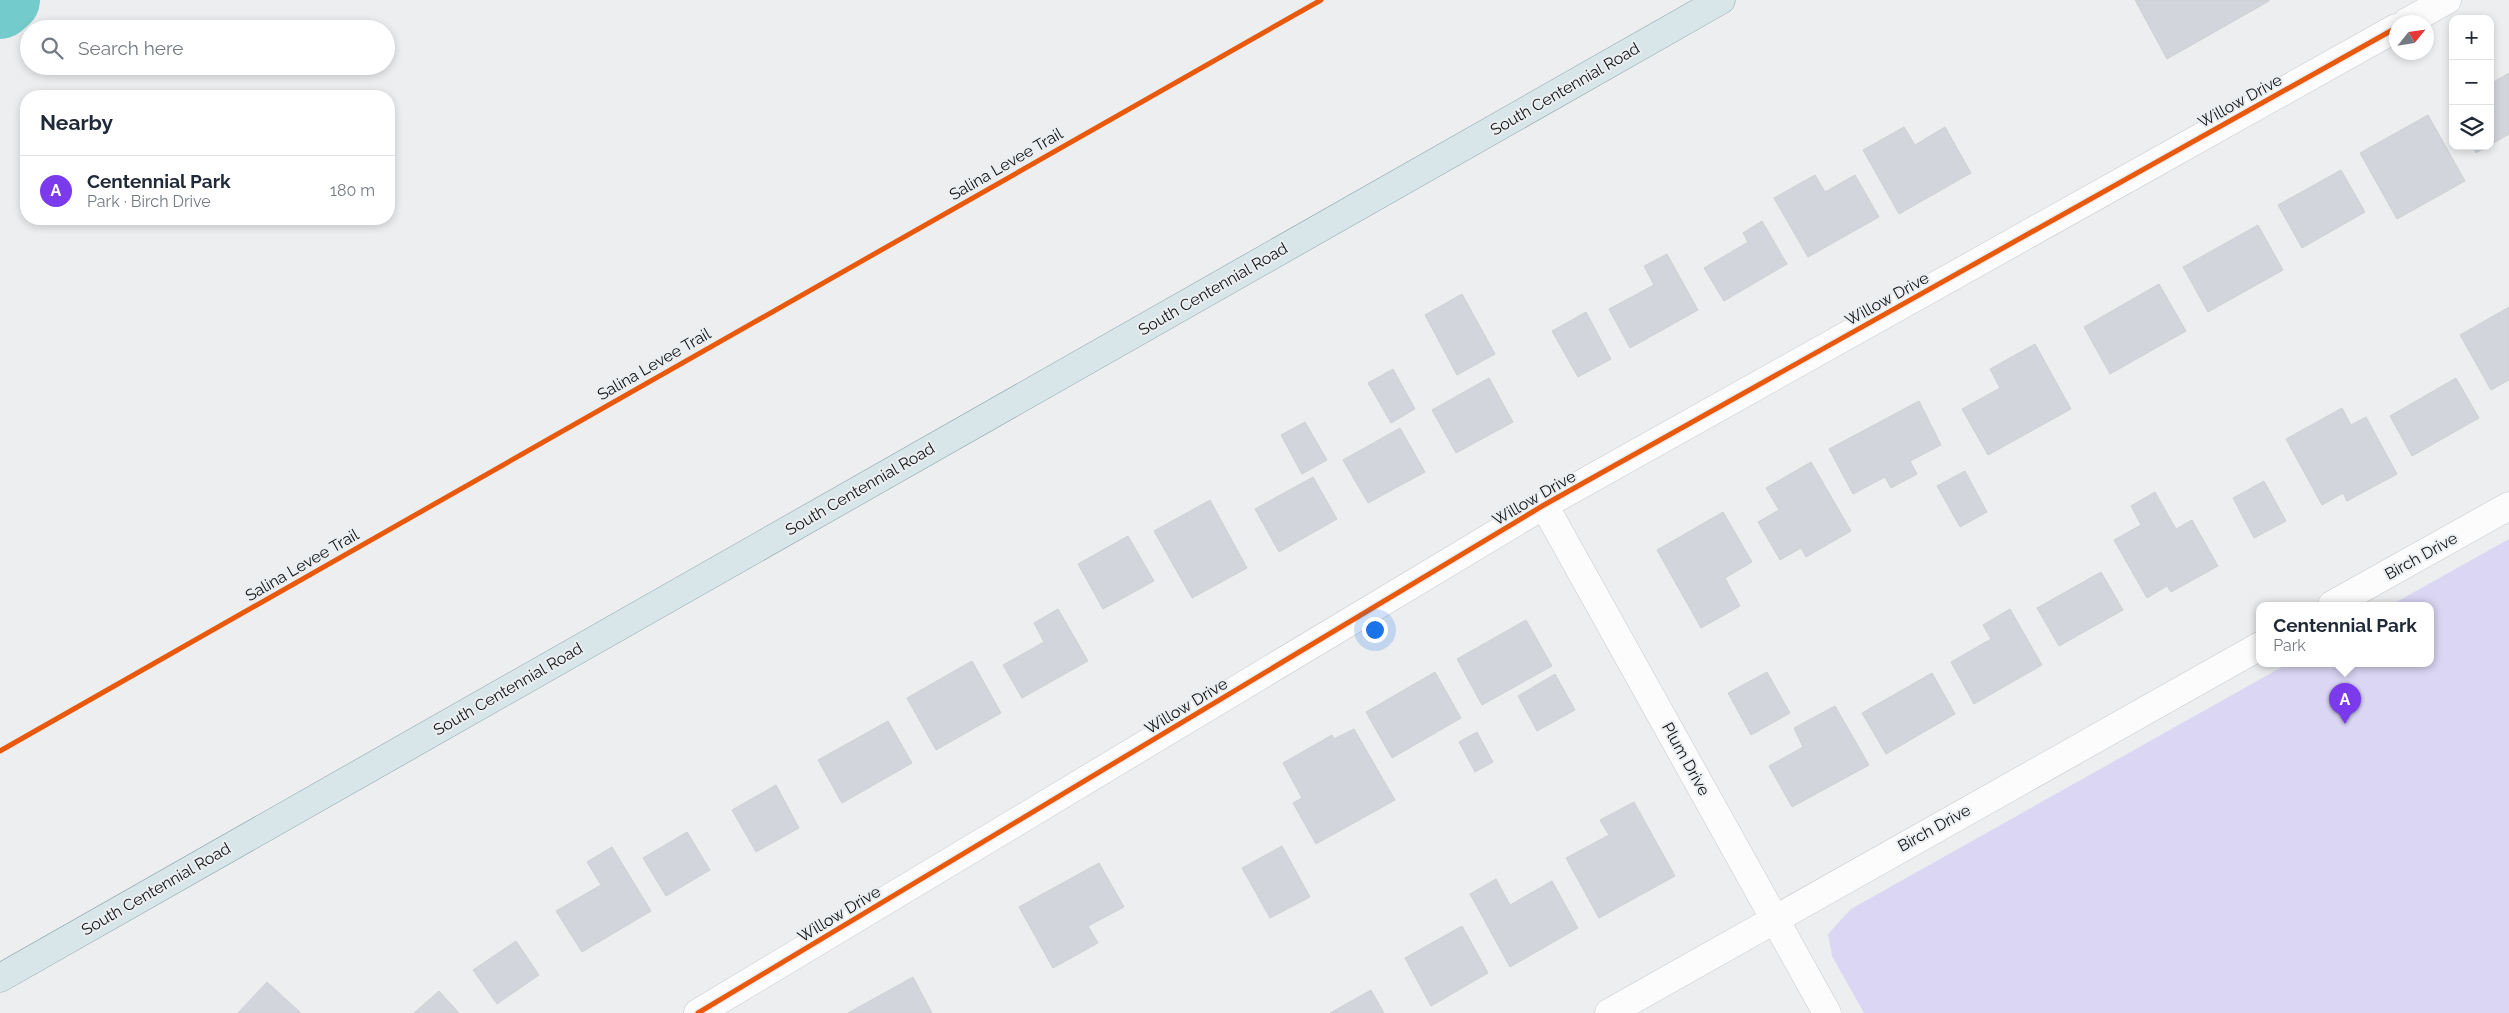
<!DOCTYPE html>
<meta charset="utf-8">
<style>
:root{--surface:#fff;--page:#f6f6f7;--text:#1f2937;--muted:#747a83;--line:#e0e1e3;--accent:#7c3aed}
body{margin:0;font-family:Raleway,sans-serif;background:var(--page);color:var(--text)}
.controls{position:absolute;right:15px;top:15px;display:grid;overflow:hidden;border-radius:10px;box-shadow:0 2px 8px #0003}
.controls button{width:45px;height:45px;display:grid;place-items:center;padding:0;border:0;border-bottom:1px solid var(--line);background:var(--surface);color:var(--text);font:25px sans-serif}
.compass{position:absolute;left:2389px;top:15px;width:45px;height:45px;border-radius:50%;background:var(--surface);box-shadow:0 2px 8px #0003;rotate:60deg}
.you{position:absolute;left:1374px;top:629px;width:18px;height:18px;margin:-12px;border:4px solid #fff;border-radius:50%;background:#1a73e8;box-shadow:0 0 0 8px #1a73e833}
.badge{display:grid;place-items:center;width:32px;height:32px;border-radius:50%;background:var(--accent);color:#fff;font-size:16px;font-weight:700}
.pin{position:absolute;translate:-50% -41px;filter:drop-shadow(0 1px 2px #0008)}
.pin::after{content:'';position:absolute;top:26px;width:18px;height:15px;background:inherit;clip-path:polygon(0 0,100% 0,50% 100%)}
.popup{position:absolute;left:2256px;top:602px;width:178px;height:65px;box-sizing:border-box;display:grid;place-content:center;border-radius:10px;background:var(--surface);filter:drop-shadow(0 1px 4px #0005);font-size:16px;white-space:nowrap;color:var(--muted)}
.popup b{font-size:19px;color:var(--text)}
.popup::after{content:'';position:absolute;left:50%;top:100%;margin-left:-10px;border:10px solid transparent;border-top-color:var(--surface)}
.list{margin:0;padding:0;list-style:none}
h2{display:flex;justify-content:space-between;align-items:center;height:65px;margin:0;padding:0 20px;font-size:21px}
h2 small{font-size:16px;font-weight:400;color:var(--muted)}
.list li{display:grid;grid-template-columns:32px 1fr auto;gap:15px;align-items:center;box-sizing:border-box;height:70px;padding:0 20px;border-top:1px solid var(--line)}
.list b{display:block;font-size:19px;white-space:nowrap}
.list p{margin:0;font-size:16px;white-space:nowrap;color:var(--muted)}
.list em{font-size:16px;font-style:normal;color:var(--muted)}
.icon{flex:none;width:28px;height:28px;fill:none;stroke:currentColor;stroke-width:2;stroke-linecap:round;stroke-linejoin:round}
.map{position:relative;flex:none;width:2509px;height:1013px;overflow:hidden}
.search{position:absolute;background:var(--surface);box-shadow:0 2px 8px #0003;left:20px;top:20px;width:375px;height:55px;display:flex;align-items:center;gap:12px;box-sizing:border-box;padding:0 18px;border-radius:28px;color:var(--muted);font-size:19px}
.panel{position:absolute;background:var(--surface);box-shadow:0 2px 8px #0003;left:20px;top:90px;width:375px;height:135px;border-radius:20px}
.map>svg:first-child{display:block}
.green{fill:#dad6f4}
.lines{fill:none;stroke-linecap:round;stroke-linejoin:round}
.river{stroke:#74cbcc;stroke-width:66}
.building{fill:#d2d5db;stroke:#cfd0d2}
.minor-casing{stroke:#c7c8ca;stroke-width:29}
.major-casing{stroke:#89a3a9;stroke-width:29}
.minor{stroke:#fcfcfd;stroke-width:28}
.major{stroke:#d8e6e9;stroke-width:28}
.cycleway-casing{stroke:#ebeef1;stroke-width:8}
.cycleway{stroke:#e8590c;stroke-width:5}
.labels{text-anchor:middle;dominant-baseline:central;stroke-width:4;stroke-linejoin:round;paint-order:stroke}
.street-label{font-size:16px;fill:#111213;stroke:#ebeef1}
</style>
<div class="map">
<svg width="2509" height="1013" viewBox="0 0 2509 1013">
<rect width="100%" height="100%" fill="#eceef0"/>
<polygon class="green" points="2509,539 2509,1013 1864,1013 1832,956 1828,934 1851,909 2289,663 2430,663 2430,605 2391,605"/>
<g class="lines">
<polyline class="river" points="0,6 7,0"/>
</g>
<g class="building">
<polygon points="2135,0 2269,0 2269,1 2167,59"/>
<polygon points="2509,73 2509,134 2490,145 2490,84"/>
<polygon points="2428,115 2465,181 2397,219 2360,153"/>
<polygon points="1904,127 1915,145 1945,127 1971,173 1899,214 1863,150"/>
<polygon points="2472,146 2488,146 2476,153"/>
<polygon points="2341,170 2365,212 2302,248 2278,205"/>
<polygon points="1815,175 1825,192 1855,175 1879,217 1808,257 1774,198"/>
<polygon points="1762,221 1787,264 1724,301 1704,268 1748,242 1743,233"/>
<polygon points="2258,225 2283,270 2208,312 2183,267"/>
<polygon points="1667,254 1698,310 1630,348 1609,309 1654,285 1644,266"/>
<polygon points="2159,284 2186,331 2110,374 2084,327"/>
<polygon points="1462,294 1495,354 1457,375 1425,315"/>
<polygon points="2509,307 2509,380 2491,390 2460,335"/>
<polygon points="1586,312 1611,359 1578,377 1552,331"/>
<polygon points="2035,344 2071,409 1988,455 1962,409 2000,388 1990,369"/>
<polygon points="1393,369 1415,409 1391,423 1368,383"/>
<polygon points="1489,378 1513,422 1456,453 1432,410"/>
<polygon points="2456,378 2479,418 2412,456 2390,416"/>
<polygon points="1919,401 1941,445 1910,461 1917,474 1891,488 1885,477 1853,494 1829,449"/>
<polygon points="2342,408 2351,425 2366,417 2397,474 2347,501 2343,493 2322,505 2286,439"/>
<polygon points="1305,422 1327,460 1302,474 1281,435"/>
<polygon points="1400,428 1425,472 1368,503 1343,460"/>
<polygon points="1811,462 1851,531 1806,557 1801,548 1780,560 1758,522 1779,510 1766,488"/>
<polygon points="1965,471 1987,512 1960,527 1937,486"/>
<polygon points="1313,477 1337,519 1279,552 1255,509"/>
<polygon points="2264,481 2286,521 2254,538 2233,498"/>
<polygon points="2155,492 2176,529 2192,520 2218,566 2171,592 2167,586 2147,598 2114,540 2141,525 2131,506"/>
<polygon points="1210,500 1247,568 1192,598 1154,531"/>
<polygon points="1723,512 1752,562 1725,578 1740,606 1701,628 1657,550"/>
<polygon points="1128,536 1154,581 1103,609 1078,564"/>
<polygon points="2101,572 2123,610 2059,646 2037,608"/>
<polygon points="1058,609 1088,661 1022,698 1003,665 1044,642 1034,623"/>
<polygon points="2010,609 2042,665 1974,704 1951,662 1991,639 1983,625"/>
<polygon points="1526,620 1552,666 1482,705 1457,659"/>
<polygon points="972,661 1001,713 936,750 907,698"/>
<polygon points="1435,672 1461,718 1392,758 1366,712"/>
<polygon points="1767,672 1790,713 1751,735 1728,693"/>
<polygon points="1932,673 1955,714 1886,754 1862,713"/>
<polygon points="1555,674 1575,710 1537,731 1518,696"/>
<polygon points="1835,706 1869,765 1792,807 1769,766 1803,747 1794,728"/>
<polygon points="888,721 912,763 842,803 818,760"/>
<polygon points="1354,729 1395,800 1316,844 1293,803 1302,798 1283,763 1332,735 1334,739"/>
<polygon points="1477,732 1493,762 1475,772 1459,742"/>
<polygon points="776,785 799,828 756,852 732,810"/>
<polygon points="1634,802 1675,876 1599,918 1566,858 1609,835 1600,820"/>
<polygon points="687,832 710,870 666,896 643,858"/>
<polygon points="1282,846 1310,897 1270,918 1242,868"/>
<polygon points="612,847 651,911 582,952 556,911 601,885 587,862"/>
<polygon points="1099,863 1124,907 1088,926 1098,943 1053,968 1019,907"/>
<polygon points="1496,879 1510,905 1552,881 1578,928 1510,967 1470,894"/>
<polygon points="1462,926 1488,973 1431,1006 1405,958"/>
<polygon points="516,941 539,975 497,1004 473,970"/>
<polygon points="913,977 932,1013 848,1013"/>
<polygon points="267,982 301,1013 238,1013"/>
<polygon points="1371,990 1384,1013 1330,1013"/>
<polygon points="439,991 459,1013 414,1013"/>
</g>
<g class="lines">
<defs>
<g id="minor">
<polyline points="2407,22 2447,0"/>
<polyline points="1544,505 1827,1013"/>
<polyline points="2332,605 2509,506"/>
<polyline points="698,1013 1544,505 2396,28"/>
<polyline points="1609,1013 2260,646"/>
</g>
<polyline id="major" points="0,978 1721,0"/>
</defs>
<use href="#minor" class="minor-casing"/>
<use href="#major" class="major-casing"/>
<use href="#minor" class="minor"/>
<use href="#major" class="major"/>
<defs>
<g id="cycleway">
<polyline points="0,751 1321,0"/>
<polyline points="698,1013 1544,505 2396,28"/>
</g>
</defs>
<use href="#cycleway" class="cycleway-casing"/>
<use href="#cycleway" class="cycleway"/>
</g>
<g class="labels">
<g class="street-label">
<text transform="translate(1565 89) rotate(-30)">South Centennial Road</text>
<text transform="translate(2240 101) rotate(-29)">Willow Drive</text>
<text transform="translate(1006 164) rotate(-30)">Salina Levee Trail</text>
<text transform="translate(1213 289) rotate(-30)">South Centennial Road</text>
<text transform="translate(1887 299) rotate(-29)">Willow Drive</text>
<text transform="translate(654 364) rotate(-30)">Salina Levee Trail</text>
<text transform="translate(860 489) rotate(-30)">South Centennial Road</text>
<text transform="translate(1534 498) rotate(-30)">Willow Drive</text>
<text transform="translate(2421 556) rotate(-29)">Birch Drive</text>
<text transform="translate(302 565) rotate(-30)">Salina Levee Trail</text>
<text transform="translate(508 689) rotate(-30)">South Centennial Road</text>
<text transform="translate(1186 706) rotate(-31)">Willow Drive</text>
<text transform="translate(1686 759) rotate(61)">Plum Drive</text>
<text transform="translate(1934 828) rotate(-29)">Birch Drive</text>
<text transform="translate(156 889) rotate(-30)">South Centennial Road</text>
<text transform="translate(839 914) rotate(-31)">Willow Drive</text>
</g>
</g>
</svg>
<div class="controls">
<button>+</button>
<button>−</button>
<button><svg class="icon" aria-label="layers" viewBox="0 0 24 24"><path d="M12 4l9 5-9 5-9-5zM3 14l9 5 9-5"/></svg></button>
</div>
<svg class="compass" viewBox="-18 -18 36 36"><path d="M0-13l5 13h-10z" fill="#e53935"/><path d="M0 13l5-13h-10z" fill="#747a83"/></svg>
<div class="you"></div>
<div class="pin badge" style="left:2345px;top:724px">A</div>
<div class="popup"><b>Centennial Park</b>Park</div>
<div class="search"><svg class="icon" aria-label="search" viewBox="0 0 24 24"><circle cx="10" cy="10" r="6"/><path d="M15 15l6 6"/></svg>Search here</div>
<section class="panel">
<h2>Nearby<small></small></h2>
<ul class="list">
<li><span class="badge">A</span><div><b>Centennial Park</b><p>Park · Birch Drive</p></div><em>180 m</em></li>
</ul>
</section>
</div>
